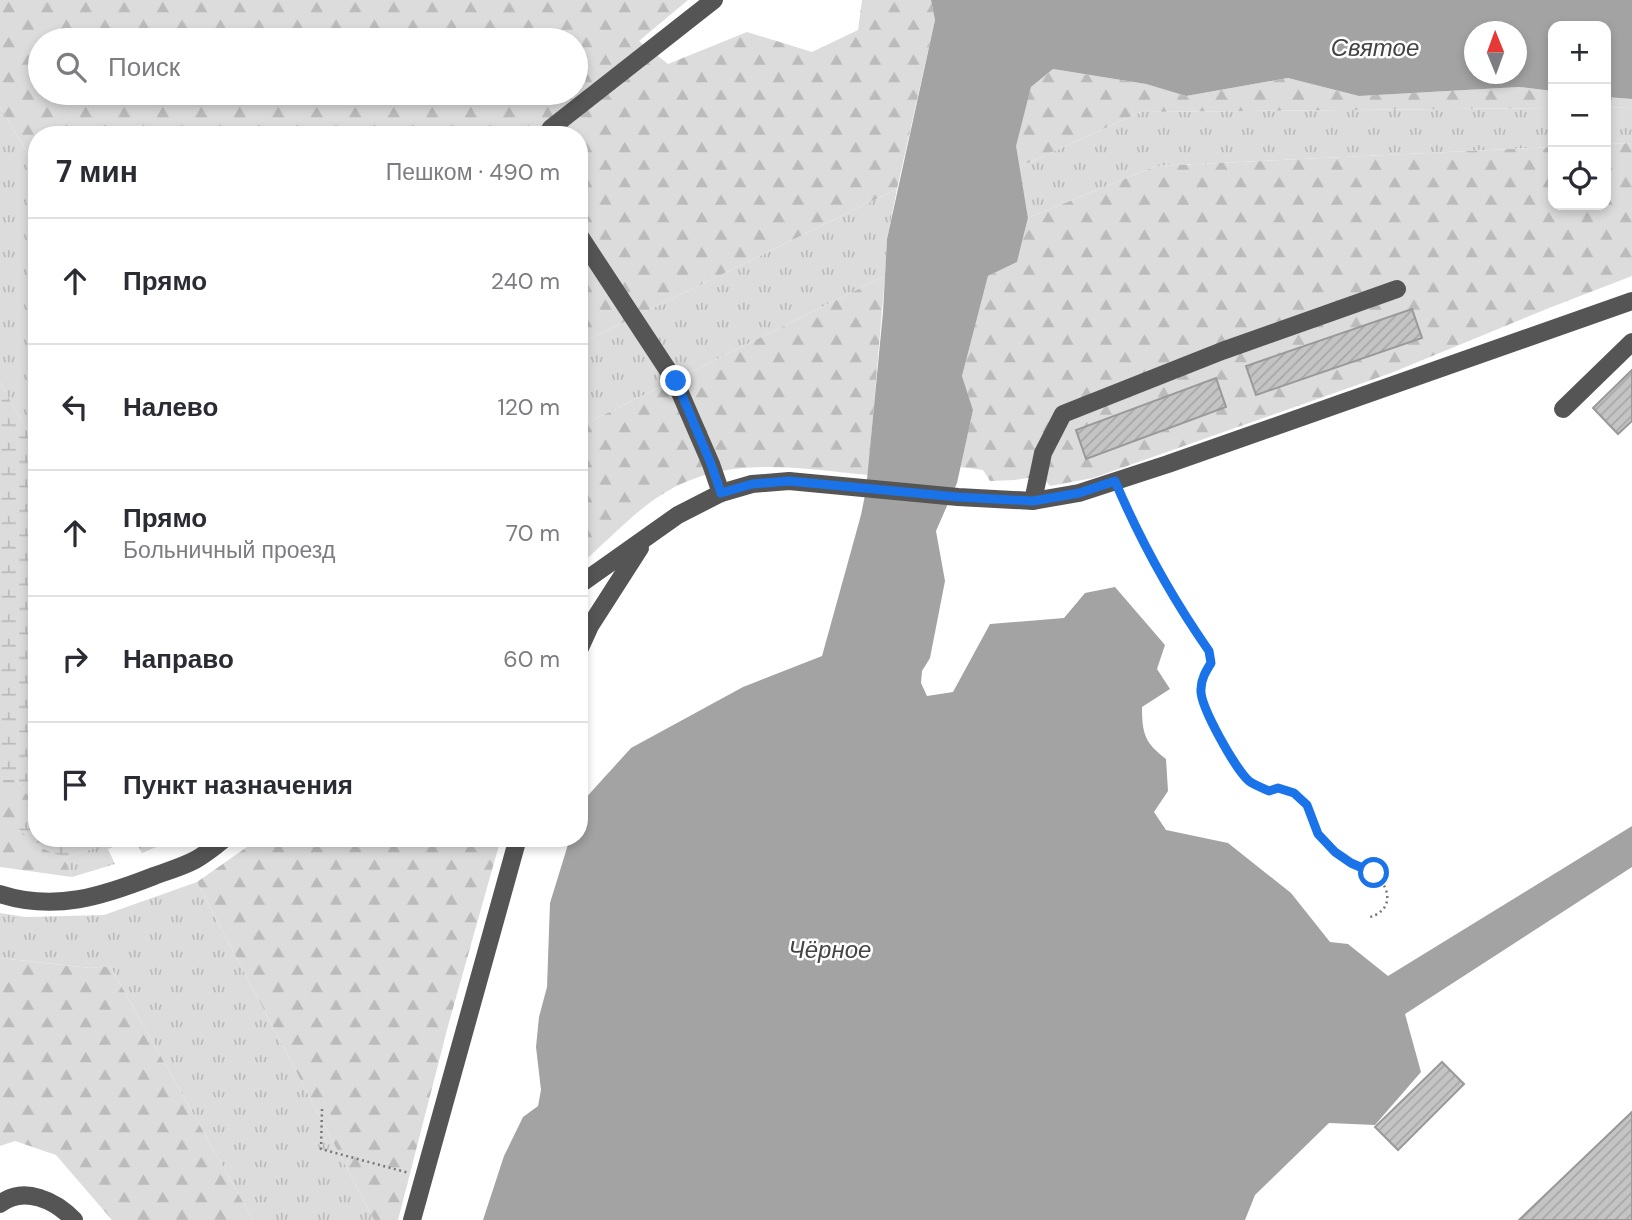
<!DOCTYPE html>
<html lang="ru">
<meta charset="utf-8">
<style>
:root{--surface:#fff;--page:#f7f7f7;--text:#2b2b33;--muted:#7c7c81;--line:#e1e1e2}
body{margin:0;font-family:"DM Sans",sans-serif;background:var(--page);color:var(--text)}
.controls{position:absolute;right:21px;top:21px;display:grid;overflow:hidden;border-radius:14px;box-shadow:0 4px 10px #0003}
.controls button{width:63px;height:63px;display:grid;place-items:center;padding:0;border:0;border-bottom:2px solid var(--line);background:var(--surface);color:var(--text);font:35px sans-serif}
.compass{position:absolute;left:1464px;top:21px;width:63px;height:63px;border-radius:50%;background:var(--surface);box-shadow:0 4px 10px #0003;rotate:359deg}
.stop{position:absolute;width:21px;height:21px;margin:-16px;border:5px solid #1a73e8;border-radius:50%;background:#fff}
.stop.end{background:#1a73e8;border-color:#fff;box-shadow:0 2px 7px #0008}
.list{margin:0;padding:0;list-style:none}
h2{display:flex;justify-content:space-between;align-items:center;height:91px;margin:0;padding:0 28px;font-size:30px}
h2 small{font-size:23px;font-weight:400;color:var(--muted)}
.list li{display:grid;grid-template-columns:46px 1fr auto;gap:21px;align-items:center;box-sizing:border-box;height:126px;padding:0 28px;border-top:2px solid var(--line)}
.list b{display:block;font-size:26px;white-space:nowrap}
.list p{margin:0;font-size:23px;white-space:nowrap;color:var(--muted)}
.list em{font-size:23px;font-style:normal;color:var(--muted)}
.icon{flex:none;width:38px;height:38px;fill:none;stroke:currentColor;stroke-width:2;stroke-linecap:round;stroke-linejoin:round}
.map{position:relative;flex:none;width:1632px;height:1220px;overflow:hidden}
.search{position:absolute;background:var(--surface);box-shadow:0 4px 10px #0003;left:28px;top:28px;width:560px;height:77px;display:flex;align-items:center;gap:18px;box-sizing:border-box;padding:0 24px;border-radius:38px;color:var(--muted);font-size:26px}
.panel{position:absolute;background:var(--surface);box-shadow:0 4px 10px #0003;left:28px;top:126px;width:560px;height:721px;border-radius:28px}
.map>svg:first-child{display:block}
.grass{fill:url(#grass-tufts)}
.forest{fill:url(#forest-firs);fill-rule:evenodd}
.wetland{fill:url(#wetland-marsh)}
.water{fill:#a3a3a3;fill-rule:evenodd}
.building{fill:url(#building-hatch);stroke:#999;stroke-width:2}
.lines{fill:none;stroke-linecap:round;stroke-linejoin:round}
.path{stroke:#777;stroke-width:2.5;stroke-dasharray:2 3.5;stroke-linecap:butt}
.minor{stroke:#555;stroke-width:18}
.route{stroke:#1a73e8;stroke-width:9}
.labels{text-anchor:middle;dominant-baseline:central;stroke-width:5;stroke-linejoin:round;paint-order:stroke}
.water-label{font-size:24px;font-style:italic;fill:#444;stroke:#fff}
</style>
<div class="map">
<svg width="1632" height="1220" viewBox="0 0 1632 1220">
<defs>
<pattern id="grass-tufts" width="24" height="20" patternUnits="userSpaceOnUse" patternTransform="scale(1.75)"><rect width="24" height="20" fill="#dcdcdc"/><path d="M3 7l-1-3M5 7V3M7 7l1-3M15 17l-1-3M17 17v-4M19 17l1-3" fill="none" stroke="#bbb"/></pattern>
<pattern id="forest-firs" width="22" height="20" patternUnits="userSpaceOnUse" patternTransform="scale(1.75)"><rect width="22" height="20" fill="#dcdcdc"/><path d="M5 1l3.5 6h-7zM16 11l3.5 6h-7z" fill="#bbb"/></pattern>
<pattern id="wetland-marsh" width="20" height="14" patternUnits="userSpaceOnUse" patternTransform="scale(1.75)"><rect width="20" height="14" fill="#dcdcdc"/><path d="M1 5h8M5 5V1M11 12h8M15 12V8" fill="none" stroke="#bbb"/></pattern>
<pattern id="building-hatch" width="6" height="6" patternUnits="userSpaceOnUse" patternTransform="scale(1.75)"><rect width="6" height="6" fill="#c4c4c4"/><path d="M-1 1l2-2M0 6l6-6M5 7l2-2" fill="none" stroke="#a7a7a7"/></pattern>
</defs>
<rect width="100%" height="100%" fill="#fff"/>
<g class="grass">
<polygon points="0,107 37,169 37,449 0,382"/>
<polygon points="1632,107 1632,143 1606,144 1606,108"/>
<polygon points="1553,108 1553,147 1156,166 1028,218 1019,167 1141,112"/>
<polygon points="897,189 887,239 885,276 579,427 579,344"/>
<polygon points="103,838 172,838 173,840 142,853 134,839 108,849 115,864 72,877 64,858 101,846"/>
<polygon points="197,882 374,1220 253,1220 110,966 90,968 0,958 0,913 25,917 104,915"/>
</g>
<g class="forest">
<path d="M0,0H688L639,41L668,64L747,32L812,52L858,30L862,0H931L935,20L897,189L579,344V135H37V169L0,107ZM40,40H576V93H40Z"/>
<polygon points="1053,69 1146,84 1186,96 1288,78 1359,96 1519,87 1553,91 1553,108 1141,112 1019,167 1015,146 1031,87"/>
<polygon points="1606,97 1632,99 1632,107 1606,108"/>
<path d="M1632,143V276L1549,308L1391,373L1093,478L1050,486L1041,476L1015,480L990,481L983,470L960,467L973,410L962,376L988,276L1017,262L1028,218L1156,166L1553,147V205H1606V144ZM1412,310L1422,338L1257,394ZM1215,379L1226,407L1086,458L1076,430Z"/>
<path d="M885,276L868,475C794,468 721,453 655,499C628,518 604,544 579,566V427Z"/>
<polygon points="0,780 16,780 30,798 34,844 64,858 72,877 0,867"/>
<polygon points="260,838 501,838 448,1026 398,1220 374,1220 197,882"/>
<polygon points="0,958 90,968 110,966 253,1220 112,1220 56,1155 15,1141 0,1146"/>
</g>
<polygon class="wetland" points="0,382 37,449 37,838 103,838 101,846 64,858 34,844 19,829 30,798 16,780 0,780"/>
<path class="water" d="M931,0H1632V99L1606,97V26H1553V91L1519,87L1359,96L1288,78L1186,96L1146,84L1053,69L1031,87L1016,146L1028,218L1017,262L988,276L962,376L973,410L957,483L936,531L945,581L930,658L922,671L921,683L927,696L953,692L990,624L1064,618L1085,593L1115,587L1165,645L1157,669L1170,689L1142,707C1142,734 1145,743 1166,759L1168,791L1154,812L1166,830L1228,843L1291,893L1330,942L1348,944L1388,976L1632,826V867L1405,1014L1421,1072L1375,1125L1329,1123L1255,1195L1245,1220H483L504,1156L523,1117L538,1106L541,1090L536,1047L539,1017L547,987L550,903L570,838H579V810L582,802L631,748L743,687L822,656L861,515L866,490L883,312L887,239L935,20ZM1474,32H1516V74H1474Z"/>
<g class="building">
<polygon points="1412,309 1422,338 1256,395 1246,366"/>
<polygon points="1632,370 1632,421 1618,434 1593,408"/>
<polygon points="1216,378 1226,407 1086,459 1076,430"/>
<polygon points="1442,1062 1464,1084 1398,1150 1375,1127"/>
<polygon points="1632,1112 1632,1220 1519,1220"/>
</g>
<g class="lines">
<g class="path">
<path d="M1121,494L1162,574L1209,651C1212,671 1199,677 1201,693C1203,710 1236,769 1249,781C1254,785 1263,788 1269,791C1305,778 1309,823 1326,842C1334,850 1342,857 1351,863C1359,867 1369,868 1375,874C1393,891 1392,912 1367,918"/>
<polyline points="322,1109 321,1149 409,1173"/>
</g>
<g class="minor">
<polyline points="547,135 551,128 714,0"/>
<polyline points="579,235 675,381 711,464 721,493"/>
<polyline points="1563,409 1632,342"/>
<polyline points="1033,501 1043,453 1063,414 1222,351 1397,289"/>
<polyline points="579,585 678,515 721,493 752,484 789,481 958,497 1033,501 1079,493 1168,464 1632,301"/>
<polyline points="579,650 590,626 640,548"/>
<path d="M0,894C55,912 103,896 154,876C167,871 182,867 195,860C206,854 216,845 226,838"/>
<path d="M0,1204C24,1185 56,1201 74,1220"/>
<polyline points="412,1220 518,838"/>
</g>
</g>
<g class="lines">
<path class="route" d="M676,381L711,464L721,493L752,484L789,481L958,497L1033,501L1079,493L1115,481C1140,540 1172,598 1209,651L1211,663C1206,671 1201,679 1201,689C1199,705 1236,770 1249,781C1254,785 1263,788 1269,791L1278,788L1294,793L1307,805L1318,834L1335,852L1351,863L1374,873"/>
</g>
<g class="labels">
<g class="water-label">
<text x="1375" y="47">Святое</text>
<text x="830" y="949">Чёрное</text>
</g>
</g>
</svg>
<div class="controls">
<button>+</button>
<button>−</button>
<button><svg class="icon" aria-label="locate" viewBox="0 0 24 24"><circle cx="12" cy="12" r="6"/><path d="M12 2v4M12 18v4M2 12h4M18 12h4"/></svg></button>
</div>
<svg class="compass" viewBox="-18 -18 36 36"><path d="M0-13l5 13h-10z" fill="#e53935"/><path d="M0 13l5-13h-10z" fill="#7c7c81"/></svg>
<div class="stop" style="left:1374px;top:873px"></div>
<div class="stop end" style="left:676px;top:381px"></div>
<div class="search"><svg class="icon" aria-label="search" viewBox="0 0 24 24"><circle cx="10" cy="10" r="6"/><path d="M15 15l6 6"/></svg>Поиск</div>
<section class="panel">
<h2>7 мин<small>Пешком · 490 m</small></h2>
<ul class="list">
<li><svg class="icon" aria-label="ahead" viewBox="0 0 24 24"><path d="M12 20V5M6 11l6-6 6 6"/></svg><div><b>Прямо</b></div><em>240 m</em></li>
<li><svg class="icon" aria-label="left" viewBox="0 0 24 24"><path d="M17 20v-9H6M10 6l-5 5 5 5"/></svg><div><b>Налево</b></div><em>120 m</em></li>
<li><svg class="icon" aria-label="ahead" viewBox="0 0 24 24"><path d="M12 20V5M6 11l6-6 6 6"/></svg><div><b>Прямо</b><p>Больничный проезд</p></div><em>70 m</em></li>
<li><svg class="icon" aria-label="right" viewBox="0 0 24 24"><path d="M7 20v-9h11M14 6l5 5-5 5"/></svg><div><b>Направо</b></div><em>60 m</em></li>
<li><svg class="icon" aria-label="arrive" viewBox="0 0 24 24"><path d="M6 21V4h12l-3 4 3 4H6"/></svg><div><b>Пункт назначения</b></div></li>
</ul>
</section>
</div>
